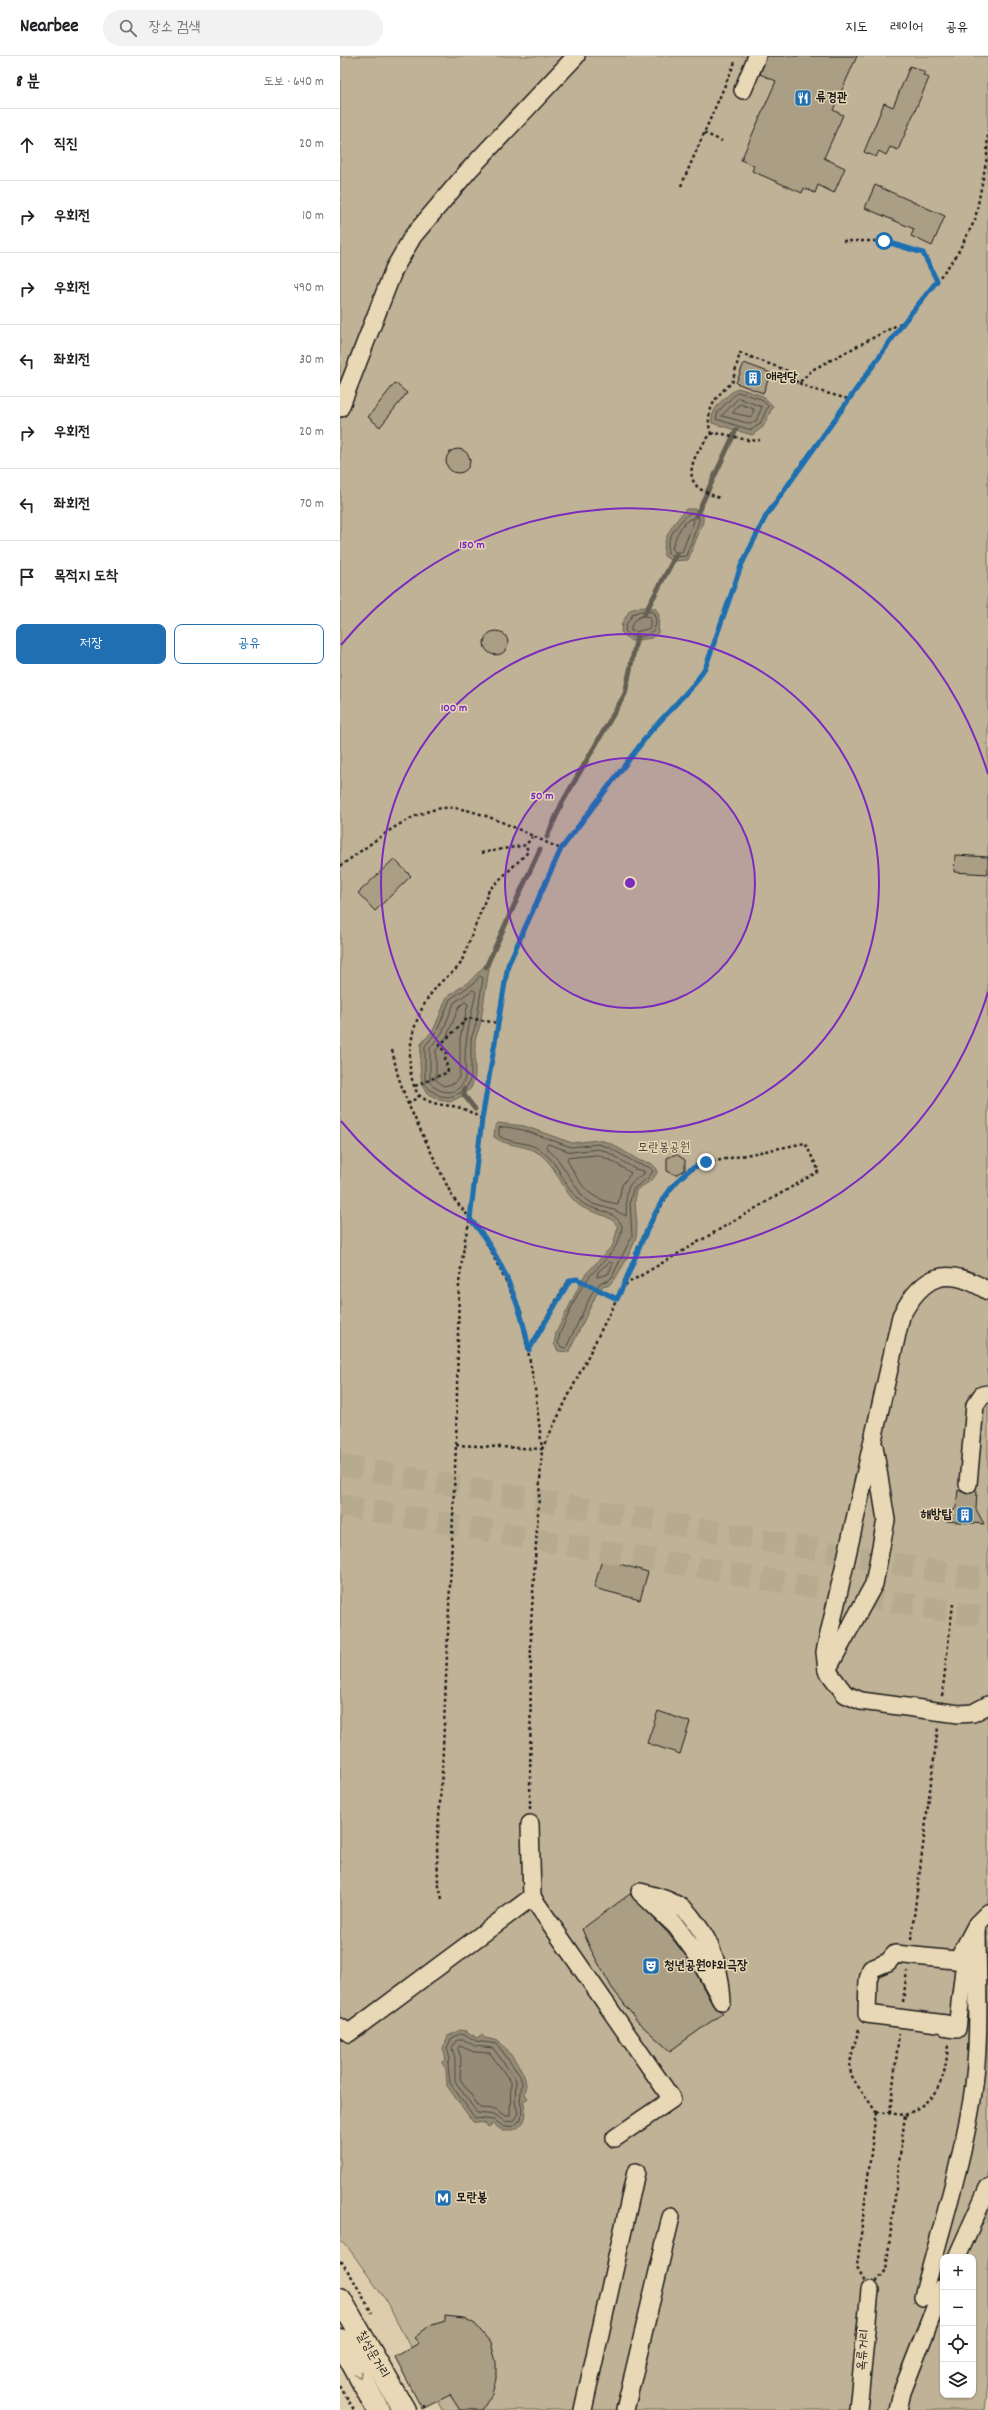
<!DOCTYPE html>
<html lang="ko">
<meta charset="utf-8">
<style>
:root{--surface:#fff;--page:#f2f2f2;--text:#202124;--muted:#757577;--line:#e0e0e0;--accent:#1f6fb2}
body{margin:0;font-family:Dekko,"Poor Story",sans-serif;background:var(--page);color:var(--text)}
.controls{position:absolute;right:12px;bottom:12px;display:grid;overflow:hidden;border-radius:8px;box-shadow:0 1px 3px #0004}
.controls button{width:36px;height:36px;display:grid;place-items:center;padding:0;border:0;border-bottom:1px solid var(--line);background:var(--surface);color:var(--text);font:20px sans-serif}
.stop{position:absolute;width:12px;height:12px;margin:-9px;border:3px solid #1f6fb2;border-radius:50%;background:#fff}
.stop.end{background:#1f6fb2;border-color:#fff;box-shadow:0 1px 4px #0008}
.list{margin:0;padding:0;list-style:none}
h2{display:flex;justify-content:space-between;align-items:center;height:52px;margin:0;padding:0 16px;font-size:17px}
h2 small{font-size:13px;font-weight:400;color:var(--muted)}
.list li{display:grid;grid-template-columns:26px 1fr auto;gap:12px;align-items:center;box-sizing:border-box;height:72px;padding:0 16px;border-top:1px solid var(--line)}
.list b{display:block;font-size:15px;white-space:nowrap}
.list em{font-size:13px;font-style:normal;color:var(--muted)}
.actions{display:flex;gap:8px;padding:12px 16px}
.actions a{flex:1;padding:9px 0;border:1px solid var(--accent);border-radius:8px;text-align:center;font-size:14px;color:var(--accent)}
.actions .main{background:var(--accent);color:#fff}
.icon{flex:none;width:22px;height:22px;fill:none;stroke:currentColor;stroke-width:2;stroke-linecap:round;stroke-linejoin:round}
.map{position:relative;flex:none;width:648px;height:2354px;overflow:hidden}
header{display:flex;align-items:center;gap:24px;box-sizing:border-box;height:56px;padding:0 20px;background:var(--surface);border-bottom:1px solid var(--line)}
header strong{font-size:19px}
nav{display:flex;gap:22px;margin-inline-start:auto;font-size:14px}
.search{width:280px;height:36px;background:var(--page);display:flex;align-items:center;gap:10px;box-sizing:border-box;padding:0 14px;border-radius:22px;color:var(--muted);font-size:15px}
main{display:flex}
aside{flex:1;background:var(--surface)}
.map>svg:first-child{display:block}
.green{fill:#c0b296;stroke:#6e6759;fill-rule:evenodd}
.water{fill:#958b76;stroke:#655f52}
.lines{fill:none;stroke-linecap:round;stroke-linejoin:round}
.shore{stroke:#4c4840;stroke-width:1}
.stream{stroke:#655f52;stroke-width:5}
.building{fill:#aa9e85;stroke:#1c1c1c}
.major-tunnel{stroke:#b6aa8f;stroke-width:22;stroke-dasharray:22 11;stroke-linecap:butt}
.minor-casing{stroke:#1c1c1c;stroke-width:20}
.major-casing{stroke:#1c1c1c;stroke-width:25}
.path{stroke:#1c1c1c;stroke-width:2.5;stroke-dasharray:3 3;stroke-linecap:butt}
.minor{stroke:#e9d8b5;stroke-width:17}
.major{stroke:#e9d8b5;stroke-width:22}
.oneway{stroke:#8d8370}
.route{stroke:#1f6fb2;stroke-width:5}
.ring{fill:none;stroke:#7b2cbf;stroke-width:2}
.labels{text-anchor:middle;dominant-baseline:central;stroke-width:3;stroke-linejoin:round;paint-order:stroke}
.poi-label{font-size:13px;font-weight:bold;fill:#1c1c1c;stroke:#e9d8b5;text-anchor:start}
.park-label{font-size:13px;fill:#45423a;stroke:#e9d8b5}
.street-label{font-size:13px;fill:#1c1c1c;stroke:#e9d8b5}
.centre{fill:#7b2cbf;stroke:#e9d8b5;stroke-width:2}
.ring-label{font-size:12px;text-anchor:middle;font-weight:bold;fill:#7b2cbf;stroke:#e9d8b5;stroke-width:3;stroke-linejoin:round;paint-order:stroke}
</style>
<header>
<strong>Nearbee</strong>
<div class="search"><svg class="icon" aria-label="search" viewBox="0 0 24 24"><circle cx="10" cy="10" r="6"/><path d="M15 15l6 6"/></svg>장소 검색</div>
<nav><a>지도</a><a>레이어</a><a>공유</a></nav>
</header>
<main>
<aside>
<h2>8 분<small>도보 · 640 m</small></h2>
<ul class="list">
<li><svg class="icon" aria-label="ahead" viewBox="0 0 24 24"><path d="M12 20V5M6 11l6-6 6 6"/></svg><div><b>직진</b></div><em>20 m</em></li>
<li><svg class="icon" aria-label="right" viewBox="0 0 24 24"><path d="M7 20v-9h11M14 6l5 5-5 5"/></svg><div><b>우회전</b></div><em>10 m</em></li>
<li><svg class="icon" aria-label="right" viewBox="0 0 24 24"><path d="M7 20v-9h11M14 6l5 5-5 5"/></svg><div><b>우회전</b></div><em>490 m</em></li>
<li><svg class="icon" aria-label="left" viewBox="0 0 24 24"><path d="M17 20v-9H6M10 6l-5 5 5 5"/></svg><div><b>좌회전</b></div><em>30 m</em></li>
<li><svg class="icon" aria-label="right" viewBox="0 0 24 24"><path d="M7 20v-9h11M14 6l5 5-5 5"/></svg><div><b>우회전</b></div><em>20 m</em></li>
<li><svg class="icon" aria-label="left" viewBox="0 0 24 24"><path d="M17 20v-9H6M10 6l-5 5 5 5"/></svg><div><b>좌회전</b></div><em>70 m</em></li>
<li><svg class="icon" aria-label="arrive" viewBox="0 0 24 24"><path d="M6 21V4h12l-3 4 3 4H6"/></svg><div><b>목적지 도착</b></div></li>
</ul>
<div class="actions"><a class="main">저장</a><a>공유</a></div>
</aside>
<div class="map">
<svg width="648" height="2354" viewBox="0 0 648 2354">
<rect width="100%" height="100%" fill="#ddcdac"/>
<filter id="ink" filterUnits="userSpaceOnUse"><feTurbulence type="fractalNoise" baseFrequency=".025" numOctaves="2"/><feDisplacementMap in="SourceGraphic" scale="8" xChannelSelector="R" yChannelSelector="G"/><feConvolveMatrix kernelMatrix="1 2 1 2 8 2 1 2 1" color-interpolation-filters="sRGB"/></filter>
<g filter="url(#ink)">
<path class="green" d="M0,0H648V2327L645,2354H103L45,2243L7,2190L0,2184ZM603,2201H633V2339H603Z"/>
<g class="water">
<path d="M398,332L423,340L433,350L423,371L412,379L372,367C370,352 387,339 398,332Z"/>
<path d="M346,453H355L363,458V466L348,504L332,505L324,500C322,481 334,467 346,453Z"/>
<polygon points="300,551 315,552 319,559 318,577 311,582 291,585 281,576 282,567 290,554"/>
<polygon points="149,905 149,913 140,969 135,984 135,1021 131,1032 124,1039 110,1046 99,1044 87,1037 82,1030 80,1007 81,988 94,973 107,941 131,924"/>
<path d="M158,1067L184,1070L232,1087L258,1084L270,1087L300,1105L311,1107L317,1113V1117L312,1124L296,1134C293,1149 299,1166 296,1181C292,1195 278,1221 268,1230L264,1229L256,1239L229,1296L218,1295L214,1288L216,1277L244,1220L273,1189L278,1171C271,1157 250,1158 239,1149C222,1136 218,1111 200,1098C186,1088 167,1091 154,1081L155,1070Z"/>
<path d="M120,1974L126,1975L137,1982L142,1979L145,1982L159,1985C171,1999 191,2019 185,2038L188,2042L183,2046C191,2062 181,2076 163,2075L153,2068L148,2071L145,2067L133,2066L107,2030L106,2013L102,2007L106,2004L103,1992L108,1980Z"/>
</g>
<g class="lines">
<g class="shore">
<polygon points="398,336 421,343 428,350 420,368 411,374 376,363 378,356"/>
<polygon points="399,342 422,351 416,365 411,368 382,360"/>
<polygon points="400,348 414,353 411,361 393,357"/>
<path d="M354,457L359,461V465L346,500L334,501L328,498C325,482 338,468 348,458Z"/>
<path d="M353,462L354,465L342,496H335L332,492C335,482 342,464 353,462Z"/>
<path d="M301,555L313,556C322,573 308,583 292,581L285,575L286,569L293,558Z"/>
<path d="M302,560L310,561V572L296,576L291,575C290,568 296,562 302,560Z"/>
<polygon points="140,920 143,922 136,968 131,983 131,1021 128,1029 122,1036 110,1041 100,1040 90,1034 85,1028 85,990 97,975 110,943 134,927"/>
<path d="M133,934L136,936C132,957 125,981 125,1002C125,1010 127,1020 123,1027C116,1040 98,1038 90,1026V992L102,977L114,947Z"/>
<polygon points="125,946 128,948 120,982 120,1019 115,1027 104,1030 96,1024 96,994 107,980 119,951"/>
<path d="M167,1071L183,1074L231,1091L258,1088L268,1091L298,1108L309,1111L313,1115L309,1121L293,1133L290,1146L292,1180L272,1221L268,1225L261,1226L252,1237L226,1292L221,1291L218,1287L220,1277C228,1261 235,1240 246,1225C259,1207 281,1194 282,1170C275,1153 254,1156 241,1146C224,1132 220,1108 202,1095C189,1085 171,1088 159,1080V1072Z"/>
<path d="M208,1088L231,1096L258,1093L266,1095L295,1113L304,1115V1118C281,1130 288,1139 286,1160L274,1154L253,1148L243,1141L219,1105L206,1091Z"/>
<path d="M258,1099L272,1105L291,1117L282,1129L278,1148C247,1143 241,1129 227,1104L228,1102Z"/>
<polygon points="270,1206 273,1208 268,1218 257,1221 258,1216"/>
<polygon points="120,1978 126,1979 136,1985 157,1988 180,2020 182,2027 180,2046 182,2053 181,2063 174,2070 164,2071 154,2064 135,2062 110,2027 108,2009 110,2003 107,1992 111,1983"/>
<polygon points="118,1984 124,1984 135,1990 153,1992 176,2024 175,2046 178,2057 173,2065 165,2066 156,2059 137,2057 115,2025 115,2002 112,1992"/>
<polygon points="120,1990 134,1996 150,1997 171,2026 170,2060 166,2060 156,2053 140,2052 120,2023 121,2002 118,1993"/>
</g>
<g class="stream">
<polyline points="356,460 396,374"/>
<polyline points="305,557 336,499"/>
<polyline points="207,781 222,747 285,638 297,580"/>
<polyline points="146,911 200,793"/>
<polyline points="124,1033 124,1039 135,1053"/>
</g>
</g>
<g class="building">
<polygon points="427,0 517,0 493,54 503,59 484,102 505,112 494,137 478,129 475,137 464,132 462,137 412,115 414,110 401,104 436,25 420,18"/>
<polygon points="570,10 585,16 583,19 589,22 558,94 550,91 546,99 539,95 536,101 524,96 544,47 553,51"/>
<polygon points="535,129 605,160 592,190 571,180 574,173 525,152"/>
<polygon points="404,307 431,317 423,337 396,327"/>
<polygon points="55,327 67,337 40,371 28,361"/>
<circle cx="118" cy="405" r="12"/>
<circle cx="156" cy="587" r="12"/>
<polygon points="615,799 648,801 648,818 614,816"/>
<polygon points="54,803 71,820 35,855 18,837"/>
<polygon points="336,1098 345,1104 345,1114 336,1119 327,1115 327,1102"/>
<polygon points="618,1434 627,1438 637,1435 636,1453 644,1468 606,1465 616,1451"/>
<polygon points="262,1503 308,1516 300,1544 254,1532"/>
<polygon points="318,1655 350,1666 340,1698 307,1687"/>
<polygon points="290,1838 328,1877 349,1904 373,1950 383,1957 330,1995 298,1966 272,1932 251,1894 242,1873"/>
<polygon points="105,2260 124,2262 135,2268 151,2287 156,2306 156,2323 152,2338 142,2354 120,2354 110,2339 82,2353 55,2301 79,2287 74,2282 89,2270 105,2265"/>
</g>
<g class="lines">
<g class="major-tunnel">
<polyline points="0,1409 648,1524"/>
<polyline points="0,1449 648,1562"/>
</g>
<defs>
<g id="minor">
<polyline points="403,34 417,0"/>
<polyline points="0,352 54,213 73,180 128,115 236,0"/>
<polyline points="534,1390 546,1464 534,1528 487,1614 505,1638 521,1645 619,1658 633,1657 648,1649"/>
<polyline points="628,1428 635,1349 642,1339 648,1338"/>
<path d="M487,1614L485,1596L561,1260C583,1218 607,1209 648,1235"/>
<path d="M300,1836C316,1840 331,1844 345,1854C349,1857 352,1862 355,1866C374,1890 380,1915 382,1945L357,1899L336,1870Z"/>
<polyline points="192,1841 332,2043 275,2082"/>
<polygon points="555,1898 625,1905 617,1973 608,1972 606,1968 527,1958 528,1924 531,1913 548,1906"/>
<polyline points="618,1904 637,1868 648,1857"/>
<polyline points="0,1971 9,1977 192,1841 190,1768"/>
<polyline points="617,2201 648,2132"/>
<path d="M583,2241C600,2176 621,2110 632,2044C641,1986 637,1927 637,1868"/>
<polyline points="243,2354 296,2116"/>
<polyline points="285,2354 331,2161"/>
<polyline points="518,2354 530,2234"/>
<polyline points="558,2354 562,2336 603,2231"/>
</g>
<g id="major">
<polyline points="0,2243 64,2354"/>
<polyline points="0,2284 38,2354"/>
</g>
</defs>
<use href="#minor" class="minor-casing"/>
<use href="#major" class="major-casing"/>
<g class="path">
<polyline points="364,77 382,85"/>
<polyline points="341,130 395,6"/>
<polyline points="503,185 544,185 583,197 597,225"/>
<polyline points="459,327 472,333 508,343"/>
<path d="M371,378C388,375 403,387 420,384"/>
<path d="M379,442C373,439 366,437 360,433C340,418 360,390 371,378C364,357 375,339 392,327L400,297L448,315L449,322L459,327L472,314L563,266"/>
<polyline points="141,797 186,789 192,781"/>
<path d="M0,810C31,789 65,757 103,752C133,748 193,781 221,793"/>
<polyline points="52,994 58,1020 68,1048 113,1142 141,1175 181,1256 195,1333 202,1393 116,1389"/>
<polyline points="75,1030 108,1016 105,1001 107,997 99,990 128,962 158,967"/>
<polyline points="68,1048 79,1040"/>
<path d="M142,1063C137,1060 131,1056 126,1054C111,1047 95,1052 80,1040C74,1035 71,1020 70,1012C68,981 79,948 101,926C108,919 115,916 121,907L149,834L188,796L186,789"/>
<polyline points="189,1293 227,1226 237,1223 277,1243"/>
<polyline points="602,1640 613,1548"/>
<polyline points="190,1753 191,1568 202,1393 283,1230 303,1180 335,1127 348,1115 366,1107 465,1087 479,1115 283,1230"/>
<polyline points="102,1843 98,1826 97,1790 102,1716 116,1389 119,1227 125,1183 130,1163 142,1063 168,909 221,793 310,676 356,626 366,610 401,510 426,460 564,266 615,202 635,164 647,101 648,74"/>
<polyline points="571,1884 598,1671"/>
<polyline points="563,1946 567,1915"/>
<path d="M519,1973C503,2025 509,2014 536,2056"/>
<polygon points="536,2056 565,2059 546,2214 530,2234 517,2211"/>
<polyline points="550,2057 559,1978"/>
<path d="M565,2059C598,2044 606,2023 608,1988"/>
<polyline points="0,2205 10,2218 32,2257"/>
<polyline points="0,2330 14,2354"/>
<polyline points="83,2349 86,2354"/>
</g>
<use href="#minor" class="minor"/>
<use href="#major" class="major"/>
</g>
<defs><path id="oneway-chevron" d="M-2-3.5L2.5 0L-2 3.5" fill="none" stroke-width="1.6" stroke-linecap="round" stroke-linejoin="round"/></defs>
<use class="oneway" href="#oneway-chevron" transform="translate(19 2319) rotate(62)"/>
</g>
<g class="lines" filter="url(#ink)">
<path class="route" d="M366,1106C360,1109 352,1111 347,1116C313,1142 296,1206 277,1243L237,1223L230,1224L189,1294C182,1251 159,1195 130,1163L142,1063L168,909L221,793L310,676L356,626L366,610L401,510L426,460L564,266L597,225L583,197L544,185"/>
</g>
<circle cx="290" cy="827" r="125" fill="#7b2cbf" fill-opacity=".12"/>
<g class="ring">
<circle cx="290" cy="827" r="125"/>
<circle cx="290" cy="827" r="249"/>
<path d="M648 936A374 374 0 0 1 1 1065M1 589A374 374 0 0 1 648 718"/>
</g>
<defs>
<symbol id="restaurant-square" viewBox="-11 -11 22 22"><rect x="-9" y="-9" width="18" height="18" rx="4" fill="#1f6fb2" stroke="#e9d8b5"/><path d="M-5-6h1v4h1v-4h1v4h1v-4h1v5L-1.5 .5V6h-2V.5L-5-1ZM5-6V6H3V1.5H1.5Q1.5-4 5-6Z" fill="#fff"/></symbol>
<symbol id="building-square" viewBox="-11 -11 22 22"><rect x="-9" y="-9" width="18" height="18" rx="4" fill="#1f6fb2" stroke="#e9d8b5"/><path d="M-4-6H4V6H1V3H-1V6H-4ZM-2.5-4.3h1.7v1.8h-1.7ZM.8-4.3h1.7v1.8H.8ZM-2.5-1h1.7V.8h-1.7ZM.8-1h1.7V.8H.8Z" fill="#fff"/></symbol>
<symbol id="theatre-square" viewBox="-11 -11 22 22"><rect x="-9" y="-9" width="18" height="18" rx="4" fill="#1f6fb2" stroke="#e9d8b5"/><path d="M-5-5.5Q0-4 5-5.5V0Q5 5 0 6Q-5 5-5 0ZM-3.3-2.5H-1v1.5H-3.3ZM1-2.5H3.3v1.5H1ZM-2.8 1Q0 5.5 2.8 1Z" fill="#fff"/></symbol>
<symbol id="metro-square" viewBox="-11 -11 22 22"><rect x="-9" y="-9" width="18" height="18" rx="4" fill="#1f6fb2" stroke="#e9d8b5"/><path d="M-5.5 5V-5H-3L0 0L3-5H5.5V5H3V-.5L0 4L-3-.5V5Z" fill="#fff"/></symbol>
</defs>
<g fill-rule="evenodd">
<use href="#restaurant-square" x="453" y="32" width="20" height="20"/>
<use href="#building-square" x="403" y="312" width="20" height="20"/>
<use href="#building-square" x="615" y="1449" width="20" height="20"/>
<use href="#theatre-square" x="301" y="1900" width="20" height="20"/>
<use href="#metro-square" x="93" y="2132" width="20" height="20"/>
</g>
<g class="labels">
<g class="poi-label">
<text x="476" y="42">류경관</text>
<text x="426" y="322">애련당</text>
<text x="612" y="1459" text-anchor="end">해방탑</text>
<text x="324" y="1910">청년공원야외극장</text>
<text x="116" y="2142">모란봉</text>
</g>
<g class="park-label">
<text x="324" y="1092">모란봉공원</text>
</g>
<g class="street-label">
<text transform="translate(524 2294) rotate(-85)">옥류거리</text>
<text transform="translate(32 2299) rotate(60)">칠성문거리</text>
</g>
</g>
<circle cx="290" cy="827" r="6" class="centre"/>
<g class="ring-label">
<text x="132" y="492">150 m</text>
<text x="114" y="655">100 m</text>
<text x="202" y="743">50 m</text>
</g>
</svg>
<div class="controls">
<button>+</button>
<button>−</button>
<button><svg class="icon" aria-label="locate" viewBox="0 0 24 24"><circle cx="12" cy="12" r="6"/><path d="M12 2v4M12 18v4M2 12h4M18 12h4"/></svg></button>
<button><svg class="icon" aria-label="layers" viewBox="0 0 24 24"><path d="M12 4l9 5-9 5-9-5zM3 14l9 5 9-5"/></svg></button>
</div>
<div class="stop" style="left:544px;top:185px"></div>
<div class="stop end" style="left:366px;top:1106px"></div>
</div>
</main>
